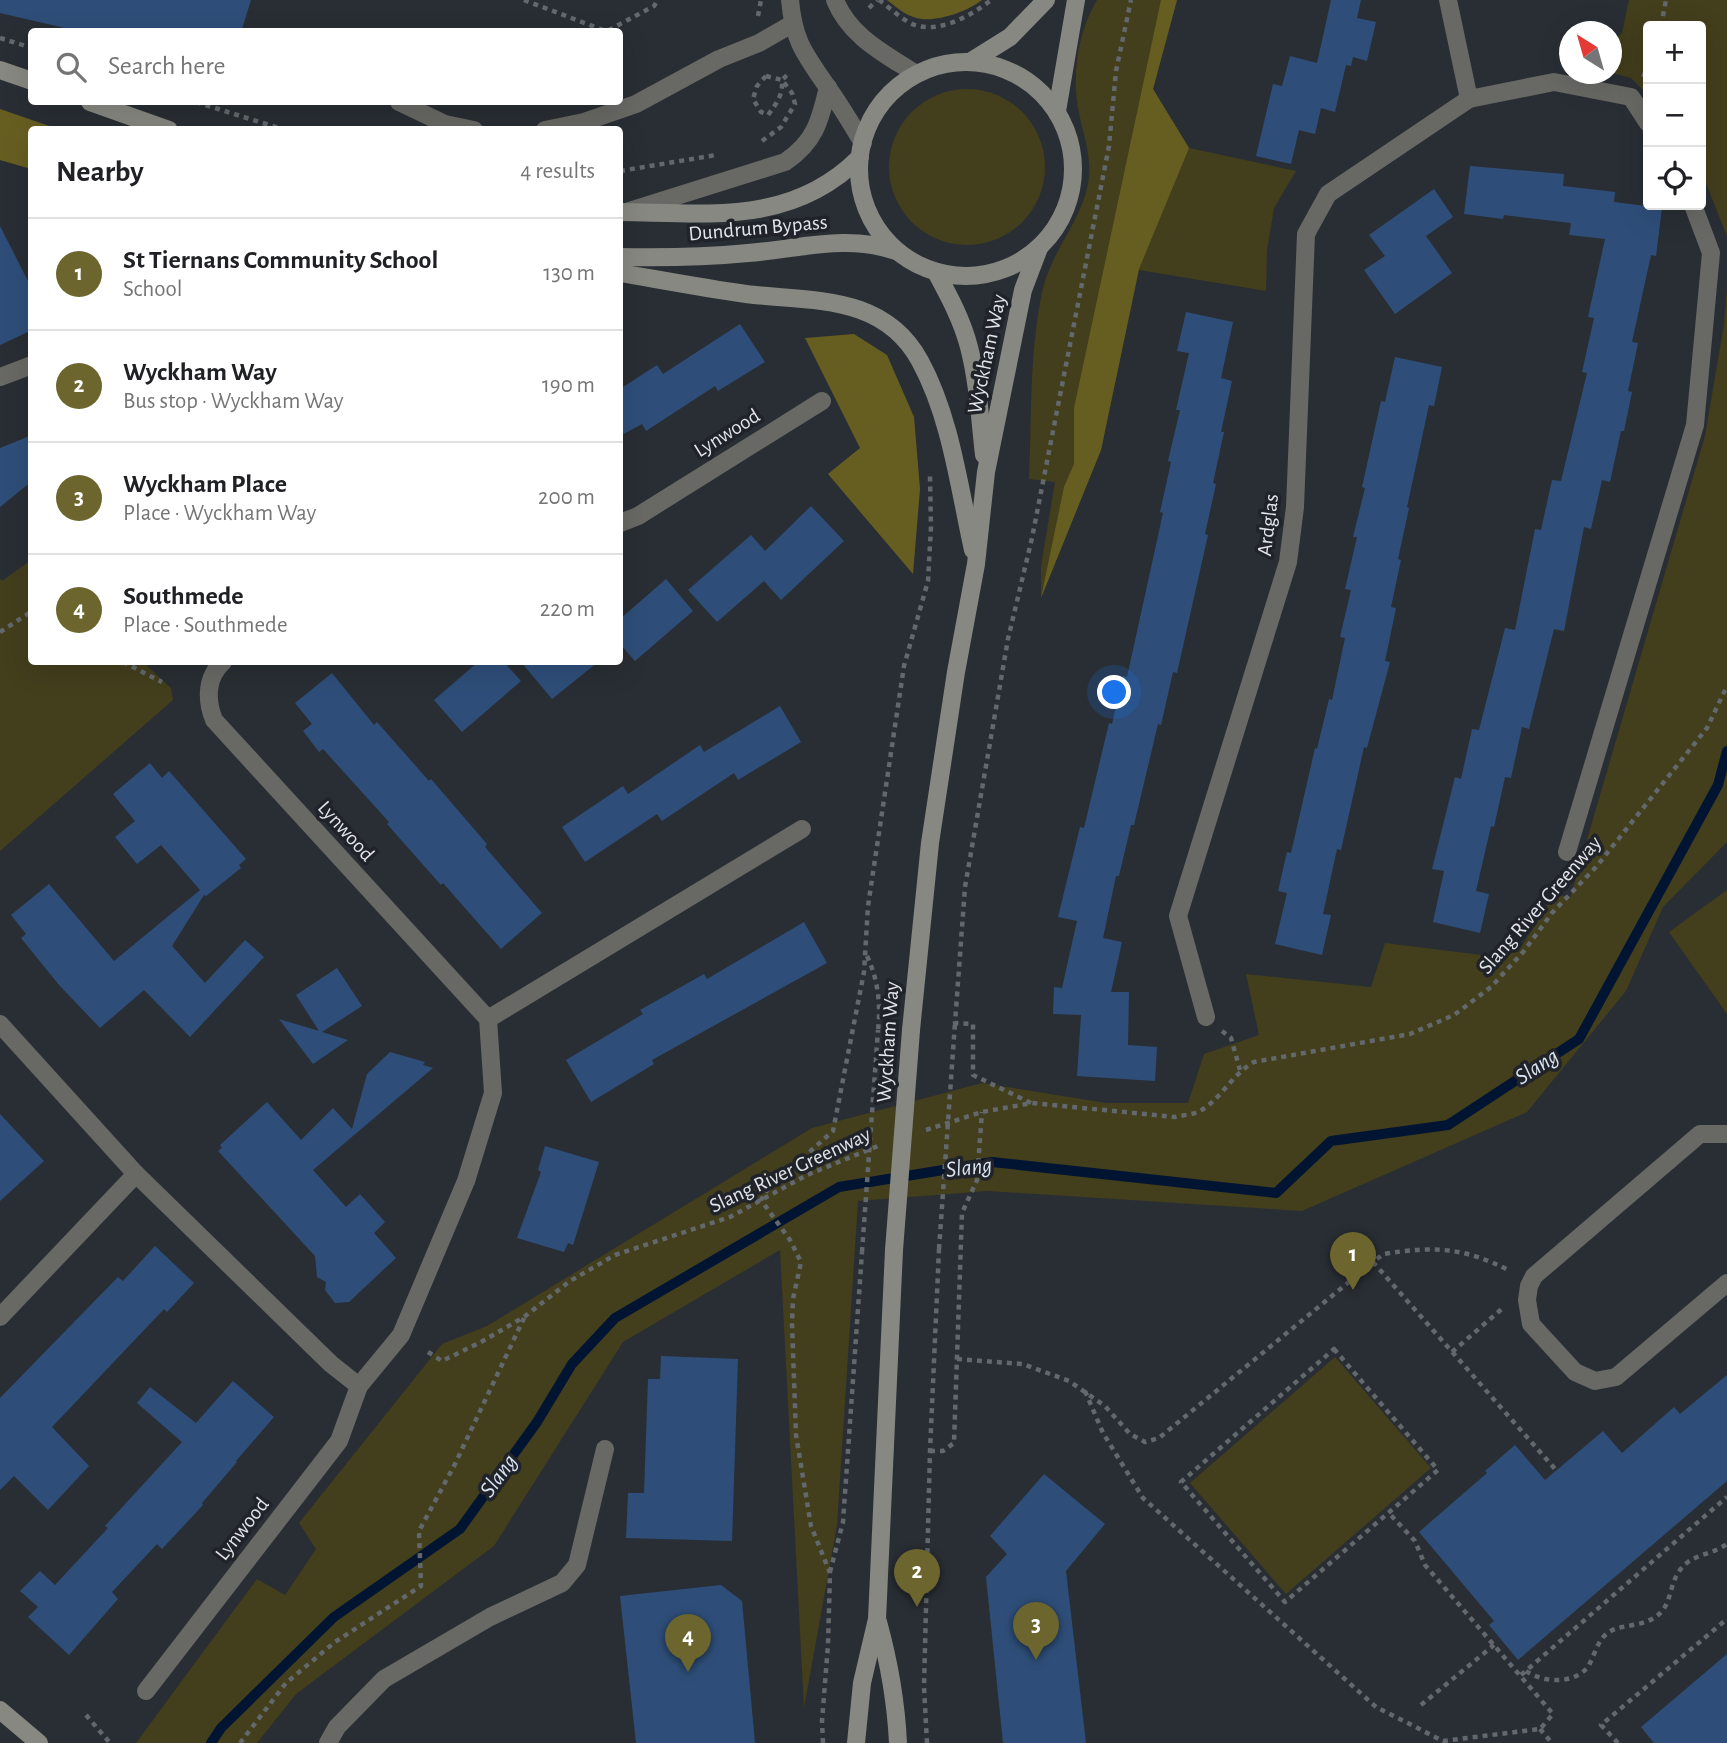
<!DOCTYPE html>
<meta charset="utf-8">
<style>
:root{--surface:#fff;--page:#f6f6f6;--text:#202124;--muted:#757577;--line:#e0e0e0;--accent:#6c662e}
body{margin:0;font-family:"Alegreya Sans",sans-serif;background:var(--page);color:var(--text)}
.controls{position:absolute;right:21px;top:21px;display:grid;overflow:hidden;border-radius:7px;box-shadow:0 7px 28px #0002}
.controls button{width:63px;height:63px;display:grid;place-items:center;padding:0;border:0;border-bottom:2px solid var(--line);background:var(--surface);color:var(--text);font:35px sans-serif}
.compass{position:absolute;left:1559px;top:21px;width:63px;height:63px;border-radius:50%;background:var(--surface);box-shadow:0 7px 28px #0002;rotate:323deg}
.you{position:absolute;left:1115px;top:693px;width:24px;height:24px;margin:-18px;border:5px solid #fff;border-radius:50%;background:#1a73e8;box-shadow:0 0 0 10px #1a73e833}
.badge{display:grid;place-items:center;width:46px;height:46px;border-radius:50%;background:var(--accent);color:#fff;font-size:23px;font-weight:700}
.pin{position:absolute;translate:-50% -58px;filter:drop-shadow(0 2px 4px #0008)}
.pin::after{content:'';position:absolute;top:37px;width:24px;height:21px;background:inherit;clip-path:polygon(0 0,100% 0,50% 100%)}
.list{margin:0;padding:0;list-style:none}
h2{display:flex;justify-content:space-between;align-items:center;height:91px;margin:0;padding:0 28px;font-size:30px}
h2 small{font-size:23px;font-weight:400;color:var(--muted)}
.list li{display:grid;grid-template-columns:46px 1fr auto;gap:21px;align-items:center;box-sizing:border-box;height:112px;padding:0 28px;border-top:2px solid var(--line)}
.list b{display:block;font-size:26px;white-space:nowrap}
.list p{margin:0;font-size:23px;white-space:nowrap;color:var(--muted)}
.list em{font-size:23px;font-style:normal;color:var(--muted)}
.icon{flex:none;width:38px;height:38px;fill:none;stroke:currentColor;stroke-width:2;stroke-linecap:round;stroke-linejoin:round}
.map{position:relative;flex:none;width:1727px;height:1743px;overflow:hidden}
.search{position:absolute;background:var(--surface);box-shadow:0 7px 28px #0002;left:28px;top:28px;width:595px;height:77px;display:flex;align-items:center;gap:18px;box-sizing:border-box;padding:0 24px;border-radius:7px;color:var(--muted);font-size:26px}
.panel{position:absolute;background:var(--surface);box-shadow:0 7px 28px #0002;left:28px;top:126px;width:595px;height:539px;border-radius:7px}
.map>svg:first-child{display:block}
.green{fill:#433e1c}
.forest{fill:#665e21}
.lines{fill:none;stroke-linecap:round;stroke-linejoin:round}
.stream{stroke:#011533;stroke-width:10}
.building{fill:#2e4e79}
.path{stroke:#63686d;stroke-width:4.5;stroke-dasharray:5 5;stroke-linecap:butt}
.lane{stroke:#686864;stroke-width:18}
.street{stroke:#686864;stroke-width:18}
.secondary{stroke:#888882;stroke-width:18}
.path-bridge{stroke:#63686d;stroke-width:4.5;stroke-dasharray:5 5;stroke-linecap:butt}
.secondary-bridge{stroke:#888882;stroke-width:18}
.labels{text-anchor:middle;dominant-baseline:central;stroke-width:7;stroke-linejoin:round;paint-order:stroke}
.street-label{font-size:21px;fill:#e2e5e9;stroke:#20242a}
.water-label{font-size:23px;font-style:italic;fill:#dae4f3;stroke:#20242a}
</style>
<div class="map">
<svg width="1727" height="1743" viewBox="0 0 1727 1743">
<rect width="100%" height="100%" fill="#292e34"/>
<g class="green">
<path d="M1097,0H1177L1153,89L1189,148L1296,171L1274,208L1267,251L1266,291L1139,270L1101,450L1041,598V566L1055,482L1029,479C1032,417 1029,350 1043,288C1053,248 1086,215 1089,176C1091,152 1082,131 1078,108C1072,72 1078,32 1097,0Z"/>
<polygon points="1629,0 1727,0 1727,236 1701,171 1701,26 1648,26 1648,95 1631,78 1612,73 1612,42 1622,33"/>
<circle cx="967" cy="167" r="78"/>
<polygon points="1727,288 1727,842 1663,907 1626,991 1527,1112 1302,1211 988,1191 858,1201 837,1525 804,1708 780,1250 623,1342 494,1546 296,1694 257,1743 136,1743 257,1579 285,1595 316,1549 299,1523 442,1344 487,1326 812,1128 982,1083 1106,1103 1188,1103 1204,1054 1259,1035 1246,974 1371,987 1385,943 1498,957 1522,946 1555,893 1570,898 1705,436 1724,324"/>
<polygon points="31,560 32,662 143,662 171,688 173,700 0,851 0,579 2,581"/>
<polygon points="1727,890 1727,1014 1669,932"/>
<polygon points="1335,1357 1431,1468 1286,1594 1190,1483"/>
</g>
<g class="forest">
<path d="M887,0H982C968,11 940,21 922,19C909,18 897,8 887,0Z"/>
<polygon points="1161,0 1177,0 1153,89 1189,148 1139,269 1101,450 1041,598 1064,487 1074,464 1074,408"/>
<polygon points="0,109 58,129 32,130 31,169 0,160"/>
<polygon points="854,334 887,355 914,417 920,489 913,574 828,474 860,448 805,338"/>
</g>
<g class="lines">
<polyline class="stream" points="211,1743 221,1728 334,1617 460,1529 537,1422 572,1364 615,1318 839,1187 992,1162 1276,1193 1331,1141 1448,1125 1579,1039 1718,785 1727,751"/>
</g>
<g class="building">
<polygon points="0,0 251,0 241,32 82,32 0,13"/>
<polygon points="1331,0 1361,0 1357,18 1376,22 1367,61 1353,57 1351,66 1346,65 1335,112 1321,108 1315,134 1299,130 1291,164 1256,156 1273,84 1282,86 1290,56 1317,63"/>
<polygon points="1470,166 1564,174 1563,186 1615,192 1614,202 1662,208 1656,256 1651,255 1632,342 1638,343 1628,391 1632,392 1624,431 1621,431 1610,482 1602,480 1591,529 1584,527 1564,631 1554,629 1529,729 1522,727 1511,778 1505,777 1494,827 1491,826 1476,891 1489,894 1480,933 1433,922 1444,871 1432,869 1455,777 1461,779 1472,729 1479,730 1505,628 1515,630 1535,529 1541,530 1552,480 1561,481 1587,373 1582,372 1594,318 1588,317 1605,239 1569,235 1571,223 1504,215 1503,219 1464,214"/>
<polygon points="1434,189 1453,217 1426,236 1452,273 1395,314 1364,270 1385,256 1369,235"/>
<polygon points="0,226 32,289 32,330 0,345"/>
<polygon points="1186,312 1233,322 1221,378 1232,381 1221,432 1224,432 1213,483 1216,484 1205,534 1208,535 1177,673 1173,672 1161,725 1158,724 1134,825 1131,825 1119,876 1116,876 1103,938 1122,942 1111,992 1129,992 1128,1045 1157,1047 1155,1081 1077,1076 1081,1015 1053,1014 1054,987 1062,988 1077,921 1058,917 1080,827 1084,828 1109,723 1112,724 1123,676 1127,677 1163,513 1160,512 1171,462 1168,461 1180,410 1176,410 1189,353 1177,351"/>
<polygon points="740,324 765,362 718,391 715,386 646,431 642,424 620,436 620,389 657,365 663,374"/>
<polygon points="1395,357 1442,367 1434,406 1429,405 1407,507 1409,508 1398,559 1401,560 1391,607 1396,608 1385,661 1390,662 1367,748 1364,747 1341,850 1337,849 1323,914 1331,915 1322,955 1275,944 1287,893 1278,891 1287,852 1291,853 1315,748 1317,749 1329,699 1332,700 1345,638 1340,637 1351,590 1345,589 1357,537 1353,537 1365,488 1362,487 1381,401 1385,402"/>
<polygon points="32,435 32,481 0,507 0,448"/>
<polygon points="811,506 844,541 781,600 764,581 717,622 688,590 751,535 765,551"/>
<polygon points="666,579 693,611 635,661 620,644 620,619"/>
<polygon points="478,662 504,662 521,681 462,732 434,700"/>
<polygon points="521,662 598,662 552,699"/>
<polygon points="332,673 374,725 377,722 429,781 431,779 487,844 485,847 542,913 501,949 443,883 441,885 387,824 389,822 323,749 319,752 303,731 312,724 295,703"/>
<polygon points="780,706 801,742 738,780 734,773 662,821 657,814 585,862 562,827 623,786 628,794 700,745 704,752"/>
<polygon points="150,763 162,778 169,771 246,859 239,865 241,868 206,896 204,895 172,946 205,983 245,940 264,957 190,1037 144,990 100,1028 59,985 21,938 26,934 11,915 49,884 114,961 200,890 161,845 137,864 115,837 135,821 113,794"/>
<polygon points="804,922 827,963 652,1060 654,1064 591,1102 566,1060 643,1014 640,1010 704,974 707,979"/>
<polygon points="337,968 362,1006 322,1032 348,1040 313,1064 279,1019 319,1031 296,995"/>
<polygon points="390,1052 425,1062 423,1065 433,1068 313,1170 346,1207 360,1194 385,1222 374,1233 396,1258 349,1302 335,1303 325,1290 326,1282 317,1277 315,1256 218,1151 222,1148 220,1145 267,1102 301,1140 333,1108 352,1129 367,1074"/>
<polygon points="0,1114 44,1161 0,1201"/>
<polygon points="545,1146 599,1162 573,1245 568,1243 564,1252 517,1238 541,1172 538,1170"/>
<polygon points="155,1246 194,1283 167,1312 164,1309 52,1427 89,1466 48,1510 14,1476 0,1490 0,1398 118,1277 123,1281"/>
<polygon points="661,1356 738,1359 732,1541 626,1538 628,1493 644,1493 648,1379 660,1379"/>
<polygon points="1727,1375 1727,1481 1518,1660 1489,1625 1494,1621 1419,1532 1487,1473 1485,1471 1515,1445 1545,1480 1603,1431 1622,1453 1674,1407 1680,1414"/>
<polygon points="233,1381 274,1417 236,1461 237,1462 202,1503 203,1505 162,1549 157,1544 112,1592 118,1599 69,1655 28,1617 38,1607 20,1591 40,1571 55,1585 108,1528 105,1526 182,1442 137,1403 150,1387 196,1423"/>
<polygon points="1044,1474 1105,1524 1066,1571 1086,1743 1003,1743 986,1577 1007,1554 990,1536"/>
<polygon points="721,1585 742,1601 755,1743 636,1743 620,1596"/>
<polygon points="1727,1654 1727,1743 1654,1743 1641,1727"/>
</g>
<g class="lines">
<g class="path">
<polyline points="524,0 603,30 609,30 654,6 658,0"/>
<path d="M879,0C889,7 899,17 910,23C935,36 971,16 991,0"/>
<polyline points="869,8 877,0"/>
<polyline points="758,16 761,0"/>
<polyline points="1661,26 1666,0"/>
<polyline points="0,38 32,48"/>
<path d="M766,76L782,80C783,95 777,103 768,115L761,112L753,99L757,86Z"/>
<polyline points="1643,77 1648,65"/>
<polyline points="196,102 285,130"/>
<polyline points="762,141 781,127 795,104 792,93 782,80 789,73"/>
<polyline points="620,171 716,155"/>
<polyline points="0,632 32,611"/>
<polyline points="123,662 162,682"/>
<path d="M867,956C878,979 881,1005 878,1030"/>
<polyline points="1222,1031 1231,1038 1240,1070"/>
<polyline points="1031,1103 973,1075 973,1024 955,1023 965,887 1008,639 1032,538 1109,146 1116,71 1131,0"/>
<path d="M926,1130L982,1112L1032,1103L1175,1117C1182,1115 1191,1115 1198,1112C1219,1102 1231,1075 1254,1062L1410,1034L1454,1015L1491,987L1524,951L1552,913L1596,867L1707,728L1727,686"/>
<polyline points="1373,1262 1556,1470"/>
<polygon points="1334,1349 1438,1470 1285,1602 1181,1482"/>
<polyline points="428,1352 442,1361 481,1342 524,1317 570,1281 615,1255 730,1217 807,1175 878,1146"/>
<polyline points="1452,1352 1504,1307"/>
<path d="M957,1359L1023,1364L1069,1381L1105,1406L1130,1434L1145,1442L1159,1438L1383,1254C1434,1246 1464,1247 1510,1271"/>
<polyline points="1085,1391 1103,1433 1143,1498 1376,1707 1443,1741 1540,1729 1553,1714 1425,1565 1415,1541 1388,1512"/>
<polyline points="930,1451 943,1451 954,1443 962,1213 977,1180 982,1112"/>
<polyline points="830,1572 843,1522 862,1252"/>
<path d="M1526,1671C1543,1683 1576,1685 1589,1665C1595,1654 1598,1639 1609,1632C1623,1623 1649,1628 1663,1610C1673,1596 1670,1575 1688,1562C1699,1554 1715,1553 1727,1544"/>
<polyline points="1521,1675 1727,1497"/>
<polyline points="1421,1705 1494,1645"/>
<polyline points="86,1715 110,1743"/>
<polyline points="1540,1729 1552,1743"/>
<polyline points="240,1743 286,1683 335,1642 421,1586 419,1531 455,1464 524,1318"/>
<polyline points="823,1743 822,1721 828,1645 830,1573 811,1526 796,1435 792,1323 793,1299 801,1262 790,1240 761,1200 768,1189 833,1131 864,972 868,906 904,666 928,581 931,527 930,476"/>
<polyline points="927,1743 924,1687 930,1451 939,1249"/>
<polyline points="1618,1743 1601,1725 1727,1619"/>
</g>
<g class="lane">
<path d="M790,0C794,43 805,54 828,88C841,106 852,125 863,143"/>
<path d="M835,0C849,36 885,54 916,74"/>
<polyline points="399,102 445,124 474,130"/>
<polyline points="545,130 584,122 636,104 719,59 759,43 792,24"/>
<path d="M629,211L785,162C815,142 820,121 828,87"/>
<polyline points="1727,1134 1700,1134 1534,1276 1529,1286 1527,1300 1531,1324 1575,1372 1595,1381 1616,1377 1727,1283"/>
</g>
<g class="street">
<polyline points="1448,0 1469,99"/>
<polyline points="0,377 32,365"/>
<polyline points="620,523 638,516 822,401"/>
<polyline points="1567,852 1695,425 1711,253 1693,205"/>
<polyline points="1206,1017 1178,916 1288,562 1295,507 1306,234 1328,194 1469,99 1554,82 1631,97 1648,123"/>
<polyline points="488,1019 802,829"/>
<polyline points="0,1024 136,1174 331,1364 359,1386"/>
<polyline points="0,1317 136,1174"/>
<path d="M146,1691L339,1441L359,1386L401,1335L466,1181L493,1093L488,1019L214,720C206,700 206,677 223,662"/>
<polyline points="328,1743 337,1727 384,1679 490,1617 562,1583 577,1565 605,1449"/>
</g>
<g class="secondary">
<polyline points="970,62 1010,37 1046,0"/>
<circle cx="966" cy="169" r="107"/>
<polyline points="0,70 32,81"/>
<polyline points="90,102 169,130"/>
<polyline points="1057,111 1076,0"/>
<path d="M620,212C707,213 792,226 860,157"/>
<path d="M620,257C663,258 705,257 748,253C799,249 847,234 896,251"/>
<path d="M936,272C949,296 962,320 969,347C978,382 980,419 984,455"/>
<path d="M620,273C661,280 703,288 746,294C810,302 883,293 920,361C951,418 959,487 973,550"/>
<polyline points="911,1030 930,843 956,672 976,564 986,472 1023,290 1039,248"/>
<path d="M878,1622C889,1662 896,1701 898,1743"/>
<polyline points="0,1710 39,1743"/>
<polyline points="856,1743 862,1683 877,1619 894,1250"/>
</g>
<g class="path-bridge">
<polyline points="939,1249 955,1023"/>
<polyline points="862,1252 878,1030"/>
</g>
<polyline class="secondary-bridge" points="894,1250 911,1030"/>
</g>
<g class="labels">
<g class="street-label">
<text transform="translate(758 228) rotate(-5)">Dundrum Bypass</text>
<text transform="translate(987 354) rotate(-78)">Wyckham Way</text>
<text transform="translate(727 433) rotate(-32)">Lynwood</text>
<text transform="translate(1268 525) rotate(-83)">Ardglas</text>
<text transform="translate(346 831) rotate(48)">Lynwood</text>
<text transform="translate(1540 905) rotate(-49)">Slang River Greenway</text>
<text transform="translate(888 1042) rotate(-86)">Wyckham Way</text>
<text transform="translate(790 1170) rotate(-25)">Slang River Greenway</text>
<text transform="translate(242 1529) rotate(-52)">Lynwood</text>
</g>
<g class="water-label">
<text transform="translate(1537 1067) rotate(-33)">Slang</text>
<text transform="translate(969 1168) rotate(-6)">Slang</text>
<text transform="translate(499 1476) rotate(-54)">Slang</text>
</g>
</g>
</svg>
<div class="controls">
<button>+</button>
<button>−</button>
<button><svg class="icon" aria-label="locate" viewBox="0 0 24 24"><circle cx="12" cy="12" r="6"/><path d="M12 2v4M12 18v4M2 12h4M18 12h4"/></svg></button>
</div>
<svg class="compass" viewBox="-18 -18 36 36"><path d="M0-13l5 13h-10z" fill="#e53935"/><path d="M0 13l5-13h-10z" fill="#757577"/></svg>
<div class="you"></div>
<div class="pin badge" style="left:1353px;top:1290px">1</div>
<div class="pin badge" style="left:917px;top:1607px">2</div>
<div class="pin badge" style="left:1036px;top:1660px">3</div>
<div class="pin badge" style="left:688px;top:1672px">4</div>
<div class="search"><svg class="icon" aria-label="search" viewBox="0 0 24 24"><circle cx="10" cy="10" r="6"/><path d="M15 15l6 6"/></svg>Search here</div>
<section class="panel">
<h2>Nearby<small>4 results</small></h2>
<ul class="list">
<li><span class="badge">1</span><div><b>St Tiernans Community School</b><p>School</p></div><em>130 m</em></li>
<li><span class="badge">2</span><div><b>Wyckham Way</b><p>Bus stop · Wyckham Way</p></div><em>190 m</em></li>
<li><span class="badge">3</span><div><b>Wyckham Place</b><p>Place · Wyckham Way</p></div><em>200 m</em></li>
<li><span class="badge">4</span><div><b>Southmede</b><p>Place · Southmede</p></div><em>220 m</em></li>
</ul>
</section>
</div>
